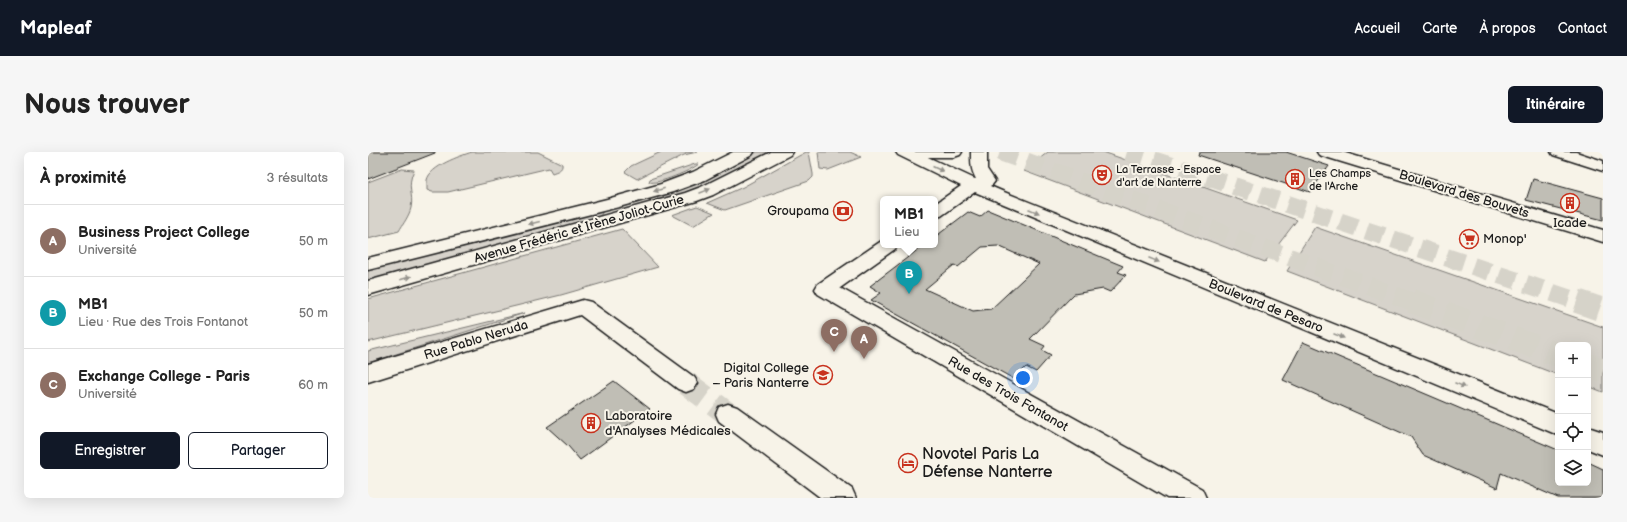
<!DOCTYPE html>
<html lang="fr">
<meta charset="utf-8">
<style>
:root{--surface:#fff;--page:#f6f6f6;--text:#222;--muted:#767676;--line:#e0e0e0;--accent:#111827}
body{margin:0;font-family:"Balsamiq Sans",sans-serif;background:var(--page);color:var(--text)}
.controls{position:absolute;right:12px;bottom:12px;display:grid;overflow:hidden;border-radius:6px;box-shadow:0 4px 16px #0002}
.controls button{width:36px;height:36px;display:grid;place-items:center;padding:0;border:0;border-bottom:1px solid var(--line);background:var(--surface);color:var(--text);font:20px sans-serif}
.you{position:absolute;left:655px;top:226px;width:14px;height:14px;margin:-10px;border:3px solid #fff;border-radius:50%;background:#1a73e8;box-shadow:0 0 0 6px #1a73e833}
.badge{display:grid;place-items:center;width:26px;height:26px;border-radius:50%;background:var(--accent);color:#fff;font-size:13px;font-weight:700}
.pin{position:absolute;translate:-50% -33px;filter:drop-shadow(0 1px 2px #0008)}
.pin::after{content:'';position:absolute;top:21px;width:14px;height:12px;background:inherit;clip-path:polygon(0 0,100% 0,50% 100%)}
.popup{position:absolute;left:512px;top:44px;width:58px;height:52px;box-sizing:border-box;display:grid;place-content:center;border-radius:6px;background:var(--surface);filter:drop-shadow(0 1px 3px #0005);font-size:13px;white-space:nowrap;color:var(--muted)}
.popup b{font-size:15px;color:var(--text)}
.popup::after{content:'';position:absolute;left:50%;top:100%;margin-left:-8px;border:8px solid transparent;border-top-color:var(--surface)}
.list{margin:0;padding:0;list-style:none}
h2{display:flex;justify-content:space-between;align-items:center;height:52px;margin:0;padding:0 16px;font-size:17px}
h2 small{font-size:13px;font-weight:400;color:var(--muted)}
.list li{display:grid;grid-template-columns:26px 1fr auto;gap:12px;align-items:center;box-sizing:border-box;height:72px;padding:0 16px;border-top:1px solid var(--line)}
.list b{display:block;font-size:15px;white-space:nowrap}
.list p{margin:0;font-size:13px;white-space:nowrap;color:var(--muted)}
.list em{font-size:13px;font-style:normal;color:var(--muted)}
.actions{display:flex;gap:8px;padding:12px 16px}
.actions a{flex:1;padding:9px 0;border:1px solid var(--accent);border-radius:6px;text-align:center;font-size:14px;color:var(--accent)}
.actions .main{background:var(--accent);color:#fff}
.icon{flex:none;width:22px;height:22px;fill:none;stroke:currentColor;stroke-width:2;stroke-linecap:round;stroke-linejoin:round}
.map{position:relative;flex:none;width:1235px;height:346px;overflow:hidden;border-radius:6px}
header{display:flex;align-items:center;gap:24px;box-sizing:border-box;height:56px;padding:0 20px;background:var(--accent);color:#fff}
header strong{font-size:19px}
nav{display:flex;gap:22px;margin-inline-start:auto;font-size:14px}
.intro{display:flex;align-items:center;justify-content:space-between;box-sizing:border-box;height:96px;padding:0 24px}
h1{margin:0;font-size:28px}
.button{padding:10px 18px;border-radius:6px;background:var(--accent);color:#fff;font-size:14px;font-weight:700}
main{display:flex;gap:24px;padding:0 24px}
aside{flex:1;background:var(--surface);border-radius:6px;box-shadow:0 4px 16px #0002}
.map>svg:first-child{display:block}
.green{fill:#d7d3cb;stroke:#7a7874}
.building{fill:#c0beb5;stroke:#1c1c1c;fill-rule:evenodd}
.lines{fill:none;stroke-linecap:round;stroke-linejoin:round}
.minor-tunnel{stroke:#d6d3c9;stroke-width:24;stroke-dasharray:24 12;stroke-linecap:butt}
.highway-tunnel-far1{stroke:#d6d3c9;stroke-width:18;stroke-dasharray:18 10;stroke-linecap:butt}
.highway-tunnel{stroke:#d6d3c9;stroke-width:24;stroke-dasharray:24 12;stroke-linecap:butt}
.minor-casing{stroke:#1c1c1c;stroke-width:3}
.major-casing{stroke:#1c1c1c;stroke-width:3}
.minor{fill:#f7f3e8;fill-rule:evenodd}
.major{fill:#f7f3e8;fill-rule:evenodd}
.oneway{fill:#94928c}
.labels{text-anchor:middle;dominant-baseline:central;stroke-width:4;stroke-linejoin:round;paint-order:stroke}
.far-poi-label{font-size:11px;fill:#1c1c1c;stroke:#f7f3e8;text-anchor:start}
.street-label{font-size:13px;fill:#1c1c1c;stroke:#f7f3e8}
.poi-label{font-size:13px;fill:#1c1c1c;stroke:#f7f3e8;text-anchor:end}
.near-poi-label{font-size:16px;fill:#1c1c1c;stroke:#f7f3e8;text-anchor:start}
</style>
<header>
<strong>Mapleaf</strong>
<nav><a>Accueil</a><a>Carte</a><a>À propos</a><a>Contact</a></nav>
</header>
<div class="intro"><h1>Nous trouver</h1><a class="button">Itinéraire</a></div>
<main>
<aside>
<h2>À proximité<small>3 résultats</small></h2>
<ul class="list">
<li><span class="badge" style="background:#8d6e63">A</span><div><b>Business Project College</b><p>Université</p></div><em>50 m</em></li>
<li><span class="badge" style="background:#0f9aa8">B</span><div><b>MB1</b><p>Lieu · Rue des Trois Fontanot</p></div><em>50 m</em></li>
<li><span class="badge" style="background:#8d6e63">C</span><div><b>Exchange College - Paris</b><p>Université</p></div><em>60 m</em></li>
</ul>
<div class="actions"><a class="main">Enregistrer</a><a>Partager</a></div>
</aside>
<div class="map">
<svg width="1235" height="346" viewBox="0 0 1235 346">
<rect width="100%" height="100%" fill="#f7f3e8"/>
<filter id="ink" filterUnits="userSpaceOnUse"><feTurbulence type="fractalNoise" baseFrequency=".025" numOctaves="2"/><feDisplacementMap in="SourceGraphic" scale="8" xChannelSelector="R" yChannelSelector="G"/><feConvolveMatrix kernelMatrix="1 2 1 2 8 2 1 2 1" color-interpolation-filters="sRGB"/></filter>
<g filter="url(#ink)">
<g class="green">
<path d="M104,0H170L194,12C195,18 189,19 184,21L181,16L80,40H64L59,38C59,35 59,31 59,28C62,14 92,4 104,0Z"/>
<polygon points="293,0 329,0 316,3 269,27 257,20 263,14"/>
<polygon points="389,0 405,0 325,39 280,53 279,51 290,47 288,44 353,18"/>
<polygon points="438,0 441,0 445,22 445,25 441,29 357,58 339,51 375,35"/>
<polygon points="450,0 482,0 493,5 460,18 452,17"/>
<polygon points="680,0 735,0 929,68 897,110 656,19"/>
<path d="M327,12H331C324,18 289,33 281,30L282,27Z"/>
<path d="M34,17L46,18C38,35 46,42 43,56C41,64 35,72 31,79L0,87V30Z"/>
<polygon points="329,54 346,61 325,74 304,63"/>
<polygon points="236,58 230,67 0,129 0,118"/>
<polygon points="947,75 1235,175 1235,240 1220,234 1220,193 1190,193 1190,223 919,119"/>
<polygon points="254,77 290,115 193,143 0,190 0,147"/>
<polygon points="157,161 0,211 0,199"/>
</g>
<g class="building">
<polygon points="0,0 67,0 67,1 0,27"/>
<polygon points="831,0 918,0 961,14 942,40 830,3"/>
<polygon points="1165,27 1235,46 1235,68 1158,48"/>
<path d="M620,58L755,114L750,120L758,123L742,140L735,137L706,142L662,187L677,194L674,198L683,203L668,220L658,215L646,227L503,148L513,141L502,134L556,93H567V85L600,60L612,65ZM630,94L671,112L623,157L605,159L557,137L586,113L590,115L614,95Z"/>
<polygon points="935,190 1190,298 1190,331 1220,331 1220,310 1235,317 1235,346 1190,346 1133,321 1129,336 1055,303 1043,285 915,228"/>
<polygon points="246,229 282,257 212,308 200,294 179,275"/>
</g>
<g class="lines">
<polyline class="minor-tunnel" points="318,231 360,262"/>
<g class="highway-tunnel-far1">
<polyline points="632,0 1045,150"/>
<polyline points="759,0 848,28 1212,150"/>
</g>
<g class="highway-tunnel">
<polyline points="1043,149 1190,203"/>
<polyline points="1209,149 1235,158"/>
<polyline points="1220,213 1235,219"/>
</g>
<defs>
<g id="minor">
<polygon points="528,0 549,0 607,27 617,25 623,26 626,30 622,34 636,40 1190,262 1190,283 607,40 573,64 567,65 567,52 593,34 530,3"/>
<polygon points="515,88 515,93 530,93 527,97 472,136 834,337 838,346 799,346 450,142 447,137 450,132"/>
<polygon points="215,148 223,150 326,225 330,231 326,237 318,240 310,237 212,163 0,230 0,212"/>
<polygon points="360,252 369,255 484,337 488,346 453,346 351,269 348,262 351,255"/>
<polygon points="1220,275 1235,280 1235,303 1220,297"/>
</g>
<g id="major">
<polygon points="365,0 386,0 384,3 337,28 305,40 251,55 0,118 0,106 239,47 293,32 325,20"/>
<polygon points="403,0 424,0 422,3 345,43 329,49 0,143 0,129 317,41 333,35"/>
<polygon points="541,0 594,0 592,3 586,5 549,5 543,3"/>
<path d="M603,0H619V17L627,29L624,33L618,34L612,33C603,20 603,15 603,0Z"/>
<polygon points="949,0 974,0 1235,78 1235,90 951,3"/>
<polygon points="1183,0 1208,0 1235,9 1235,19 1185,3"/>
</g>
</defs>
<use href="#minor" class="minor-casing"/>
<use href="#major" class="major-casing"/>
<use href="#minor" class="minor"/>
<use href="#major" class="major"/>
</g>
<defs><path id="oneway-solid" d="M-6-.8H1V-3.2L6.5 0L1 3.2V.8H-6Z"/></defs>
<g class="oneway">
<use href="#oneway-solid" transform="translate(570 17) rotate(24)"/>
<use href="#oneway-solid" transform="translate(291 38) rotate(164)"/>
<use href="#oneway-solid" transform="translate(337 39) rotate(-22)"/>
<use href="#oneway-solid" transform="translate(666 59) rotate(22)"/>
<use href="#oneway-solid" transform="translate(166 71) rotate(166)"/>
<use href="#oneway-solid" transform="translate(786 108) rotate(22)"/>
<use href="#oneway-solid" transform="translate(38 126) rotate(-16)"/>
<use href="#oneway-solid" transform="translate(971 184) rotate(22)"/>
<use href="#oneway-solid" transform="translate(1092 233) rotate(22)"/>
</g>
</g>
<defs>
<symbol id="theatre-ring" viewBox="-11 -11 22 22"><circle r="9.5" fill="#f7f3e8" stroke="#c8321e" stroke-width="1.5"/><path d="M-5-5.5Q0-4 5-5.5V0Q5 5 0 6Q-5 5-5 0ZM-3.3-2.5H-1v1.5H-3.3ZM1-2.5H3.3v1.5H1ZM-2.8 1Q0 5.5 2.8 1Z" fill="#c8321e"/></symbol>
<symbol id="building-ring" viewBox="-11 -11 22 22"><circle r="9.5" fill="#f7f3e8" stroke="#c8321e" stroke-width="1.5"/><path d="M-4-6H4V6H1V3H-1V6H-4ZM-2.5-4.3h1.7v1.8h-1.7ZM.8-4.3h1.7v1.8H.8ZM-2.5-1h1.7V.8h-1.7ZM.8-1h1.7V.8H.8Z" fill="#c8321e"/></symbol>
<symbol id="bank-ring" viewBox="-11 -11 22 22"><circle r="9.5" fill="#f7f3e8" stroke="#c8321e" stroke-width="1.5"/><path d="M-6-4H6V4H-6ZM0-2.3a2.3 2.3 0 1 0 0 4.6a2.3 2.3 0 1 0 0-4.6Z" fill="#c8321e"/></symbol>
<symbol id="supermarket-ring" viewBox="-11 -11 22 22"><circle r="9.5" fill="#f7f3e8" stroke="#c8321e" stroke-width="1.5"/><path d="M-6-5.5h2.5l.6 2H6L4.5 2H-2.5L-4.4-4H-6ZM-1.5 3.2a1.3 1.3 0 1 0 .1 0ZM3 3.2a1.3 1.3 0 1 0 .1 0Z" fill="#c8321e"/></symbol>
<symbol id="university-ring" viewBox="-11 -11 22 22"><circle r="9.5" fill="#f7f3e8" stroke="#c8321e" stroke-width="1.5"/><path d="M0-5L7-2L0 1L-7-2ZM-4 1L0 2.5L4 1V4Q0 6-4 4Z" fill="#c8321e"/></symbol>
<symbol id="hotel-ring" viewBox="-11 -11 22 22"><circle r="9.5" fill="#f7f3e8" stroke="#c8321e" stroke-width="1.5"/><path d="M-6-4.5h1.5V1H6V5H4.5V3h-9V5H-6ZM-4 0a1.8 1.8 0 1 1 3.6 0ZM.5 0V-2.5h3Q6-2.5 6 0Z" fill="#c8321e"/></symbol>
</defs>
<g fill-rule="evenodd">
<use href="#theatre-ring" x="723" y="12" width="22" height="22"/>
<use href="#building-ring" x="916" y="16" width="22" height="22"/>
<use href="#building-ring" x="1191" y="40" width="22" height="22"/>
<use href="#bank-ring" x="464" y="48" width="22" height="22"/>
<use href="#supermarket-ring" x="1090" y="76" width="22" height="22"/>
<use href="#university-ring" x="444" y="212" width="22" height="22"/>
<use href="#building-ring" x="212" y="260" width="22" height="22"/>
<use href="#hotel-ring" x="529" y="300" width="22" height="22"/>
</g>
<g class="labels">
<g class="far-poi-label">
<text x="748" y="17">La Terrasse - Espace<tspan x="748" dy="13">d'art de Nanterre</tspan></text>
<text x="941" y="21">Les Champs<tspan x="941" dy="13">de l'Arche</tspan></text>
</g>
<g class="street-label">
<text transform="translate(1096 42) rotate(17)">Boulevard des Bouvets</text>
<text transform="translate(211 77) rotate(-16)">Avenue Frédéric et Irène Joliot-Curie</text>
<text transform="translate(898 154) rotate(22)">Boulevard de Pesaro</text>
<text transform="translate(108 188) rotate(-17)">Rue Pablo Neruda</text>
<text transform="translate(640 242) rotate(30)">Rue des Trois Fontanot</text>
</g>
<g class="poi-label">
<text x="461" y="59">Groupama</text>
<text x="1202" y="71" text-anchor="middle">Icade</text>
<text x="1115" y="87" text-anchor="start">Monop'</text>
<text x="441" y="216">Digital College<tspan x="441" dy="15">– Paris Nanterre</tspan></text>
<text x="237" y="264" text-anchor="start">Laboratoire<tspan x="237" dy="15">d'Analyses Médicales</tspan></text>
</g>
<g class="near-poi-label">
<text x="554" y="302">Novotel Paris La<tspan x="554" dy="18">Défense Nanterre</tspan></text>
</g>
</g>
</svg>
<div class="controls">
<button>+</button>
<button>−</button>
<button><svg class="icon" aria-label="locate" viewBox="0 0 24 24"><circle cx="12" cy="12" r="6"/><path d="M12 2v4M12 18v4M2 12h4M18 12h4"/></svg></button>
<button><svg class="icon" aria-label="layers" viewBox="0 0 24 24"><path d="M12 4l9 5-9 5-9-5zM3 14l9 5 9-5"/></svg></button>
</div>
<div class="you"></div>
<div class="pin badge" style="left:496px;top:207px;background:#8d6e63">A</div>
<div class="pin badge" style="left:541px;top:142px;background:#0f9aa8">B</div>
<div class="popup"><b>MB1</b>Lieu</div>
<div class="pin badge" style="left:466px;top:200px;background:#8d6e63">C</div>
</div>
</main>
